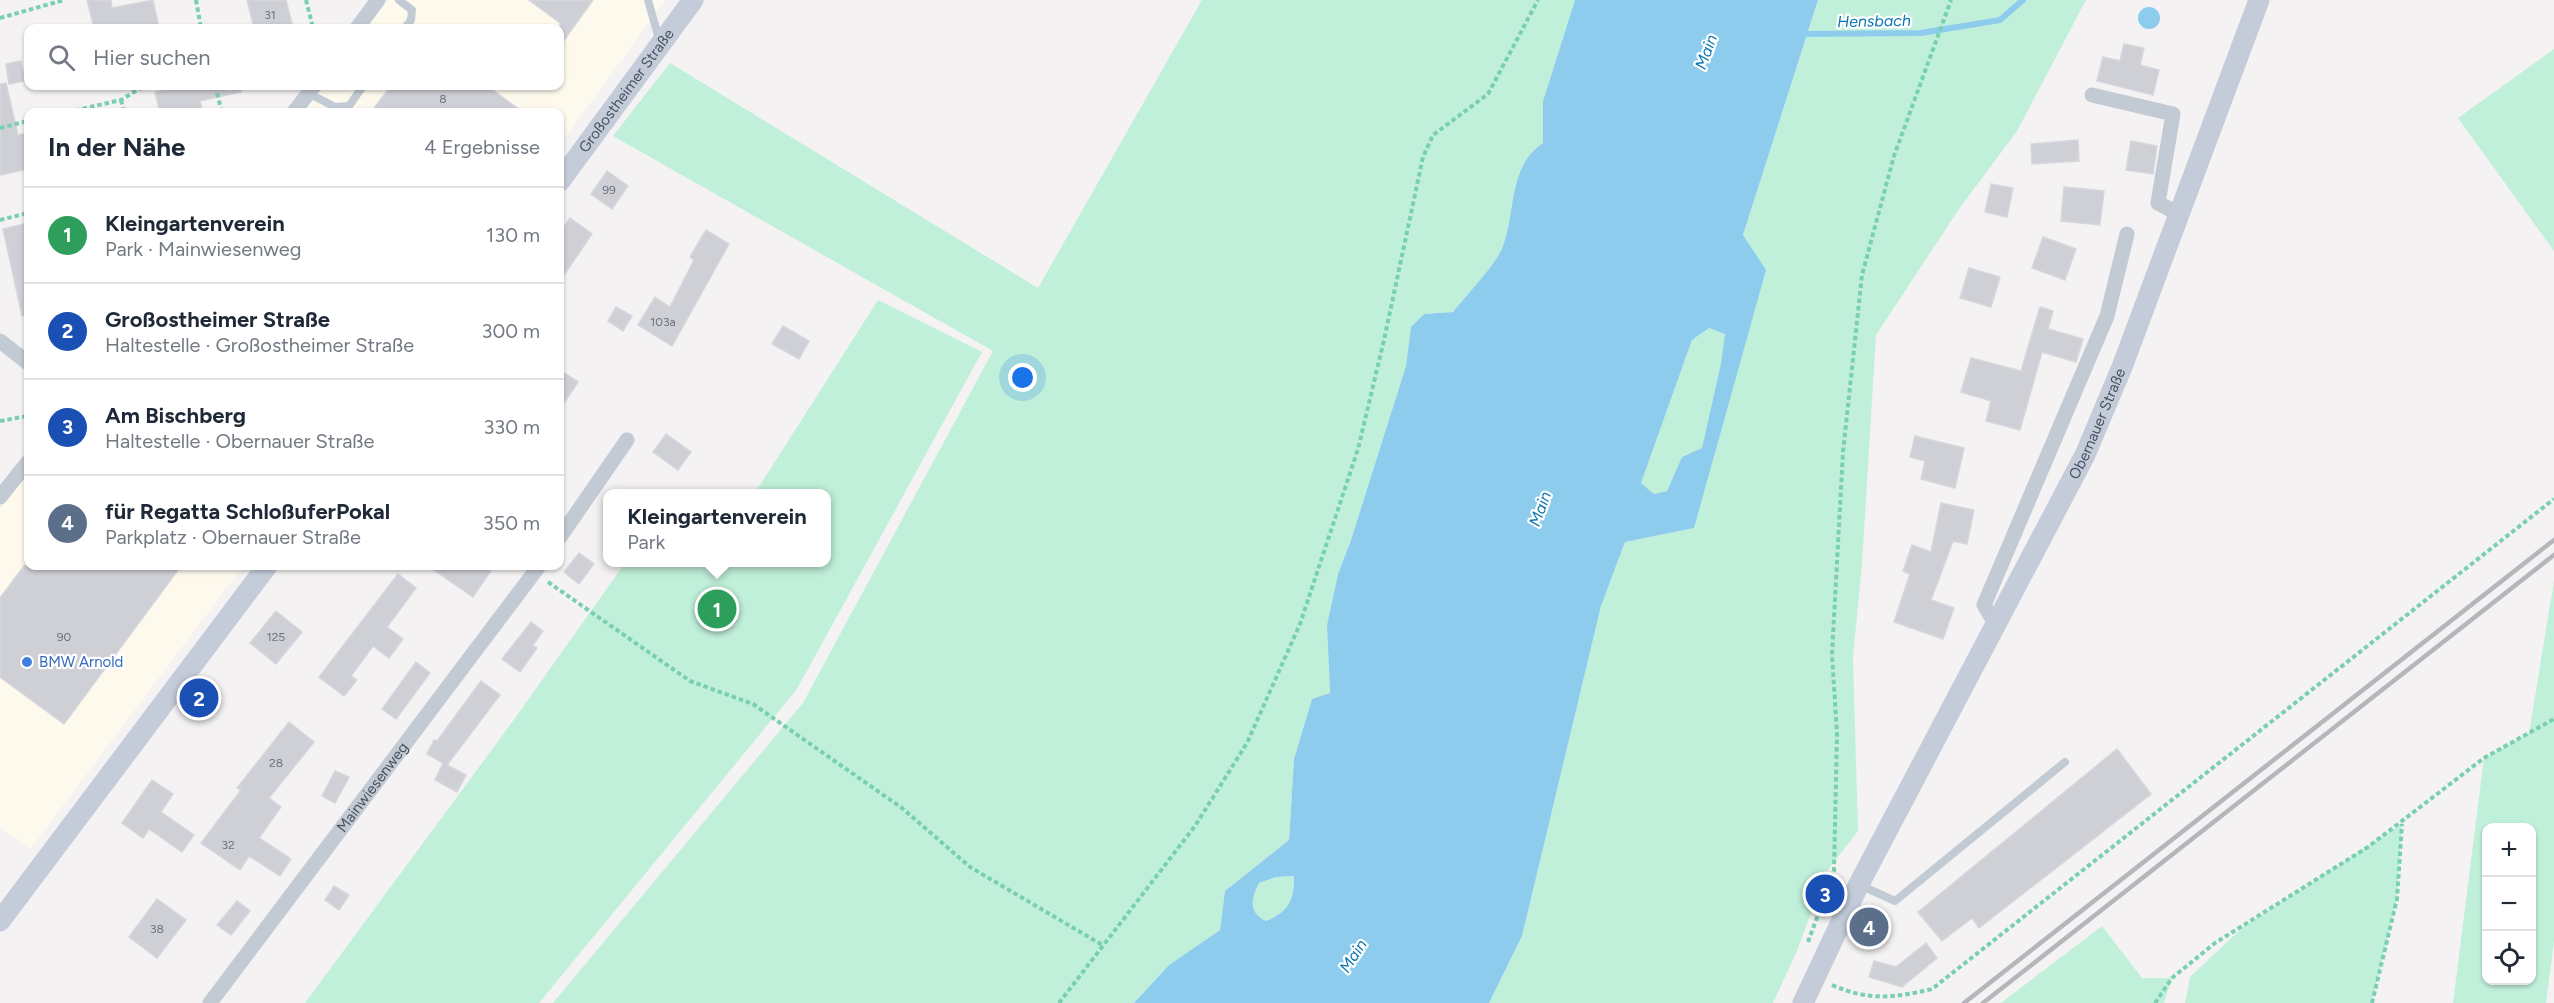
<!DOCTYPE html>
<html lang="de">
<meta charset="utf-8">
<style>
:root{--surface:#fff;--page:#f6f6f7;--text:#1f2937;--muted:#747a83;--line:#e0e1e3;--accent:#1855e8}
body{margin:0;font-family:Figtree,sans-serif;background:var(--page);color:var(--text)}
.controls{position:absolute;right:18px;bottom:18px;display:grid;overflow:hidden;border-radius:12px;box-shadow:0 2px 4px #0004}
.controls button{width:54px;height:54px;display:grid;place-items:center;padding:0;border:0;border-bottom:2px solid var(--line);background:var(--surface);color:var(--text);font:30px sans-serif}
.you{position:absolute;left:1023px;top:378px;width:21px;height:21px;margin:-15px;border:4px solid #fff;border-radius:50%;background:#1a73e8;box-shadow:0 0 0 9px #1a73e833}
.badge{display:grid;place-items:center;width:39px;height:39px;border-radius:50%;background:var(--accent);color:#fff;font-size:20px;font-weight:700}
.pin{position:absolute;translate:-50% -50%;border:3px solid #fff;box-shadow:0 2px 6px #0006}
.popup{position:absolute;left:603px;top:489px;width:228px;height:78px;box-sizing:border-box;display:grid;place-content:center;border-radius:12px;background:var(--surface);filter:drop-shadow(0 2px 4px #0005);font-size:20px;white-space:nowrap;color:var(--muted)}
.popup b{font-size:22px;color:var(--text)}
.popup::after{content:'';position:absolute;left:50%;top:100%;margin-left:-12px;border:12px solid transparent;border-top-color:var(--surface)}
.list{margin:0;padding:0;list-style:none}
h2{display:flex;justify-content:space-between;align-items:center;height:78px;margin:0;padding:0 24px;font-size:26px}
h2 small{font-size:20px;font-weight:400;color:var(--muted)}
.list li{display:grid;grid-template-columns:39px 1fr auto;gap:18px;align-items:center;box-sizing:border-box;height:96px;padding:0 24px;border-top:2px solid var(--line)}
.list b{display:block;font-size:22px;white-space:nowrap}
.list p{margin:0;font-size:20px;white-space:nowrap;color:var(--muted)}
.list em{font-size:20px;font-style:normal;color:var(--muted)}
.icon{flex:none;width:33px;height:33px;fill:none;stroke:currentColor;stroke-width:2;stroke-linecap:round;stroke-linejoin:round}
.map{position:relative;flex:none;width:2554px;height:1003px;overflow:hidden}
.search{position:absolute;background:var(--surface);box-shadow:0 2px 4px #0004;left:24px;top:24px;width:540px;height:66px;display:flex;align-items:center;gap:15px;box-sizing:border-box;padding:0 21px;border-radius:12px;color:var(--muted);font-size:22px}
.panel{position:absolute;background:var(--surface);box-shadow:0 2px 4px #0004;left:24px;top:108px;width:540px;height:462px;border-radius:12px}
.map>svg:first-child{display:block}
.commercial{fill:#fdfaed}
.green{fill:#c1f0da;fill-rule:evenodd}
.water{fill:#8eccee;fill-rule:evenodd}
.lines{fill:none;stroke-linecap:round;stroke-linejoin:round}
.stream{stroke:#8eccee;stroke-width:6}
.building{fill:#ced0d6;stroke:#d6d7dd;stroke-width:1.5}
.path{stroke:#78cfb1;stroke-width:4;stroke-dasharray:4.5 3;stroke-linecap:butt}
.lane{stroke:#c2cad3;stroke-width:8}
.street{stroke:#c2cad3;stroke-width:15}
.secondary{stroke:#c4ccda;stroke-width:21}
.rail{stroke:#b4b6bc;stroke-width:4.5}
.shop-dot{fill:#3f7fe0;stroke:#fff;stroke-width:2}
.labels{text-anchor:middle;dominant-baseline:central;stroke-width:4.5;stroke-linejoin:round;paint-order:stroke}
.number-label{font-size:12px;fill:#6a727e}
.street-label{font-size:15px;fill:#495260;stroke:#fff}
.shop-label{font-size:15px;fill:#366cbe;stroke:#fff;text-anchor:start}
.water-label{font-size:16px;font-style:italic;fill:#0b76b1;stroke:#fff}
</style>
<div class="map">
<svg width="2554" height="1003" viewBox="0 0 2554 1003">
<rect width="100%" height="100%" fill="#f4f2f2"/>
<g class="commercial">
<polygon points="388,0 665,0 560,145 560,112 303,112 323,86 560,86 560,28 367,28"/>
<polygon points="28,472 28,566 243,566 31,848 0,827 0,510"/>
</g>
<g class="green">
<path d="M1202,0H1575L1543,101V143C1508,165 1516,211 1503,247C1498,262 1465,297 1453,312L1424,314L1411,327L1406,366L1351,540L1338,574L1327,625L1330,694L1312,699L1294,759L1289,840L1225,891L1220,930L1169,965L1134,1003H553L803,703L993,351L613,136L670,63L1038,288Z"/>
<polygon points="1818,0 2086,0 2017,131 1959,209 1876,335 1862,564 1853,657 1858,831 1827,871 1796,953 1773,1003 1489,1003 1522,936 1601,606 1625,542 1694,528 1743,235"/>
<polygon points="2554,49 2554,251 2458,118"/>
<polygon points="878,300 982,352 797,689 539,1003 305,1003 513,721 625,563 826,562 826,494 755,493"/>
<polygon points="1709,328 1725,333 1721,363 1702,448 1682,457 1667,491 1654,494 1641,483 1692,340"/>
<path d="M2554,581V942L2546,1003H2453L2484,758L2529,733ZM2486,828H2532V980H2486Z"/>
<polygon points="2402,824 2397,899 2372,1003 2185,1003 2190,977 2243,927"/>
<path d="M1294,876C1294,901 1289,910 1266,921C1248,913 1251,899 1259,883L1276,877Z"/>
<polygon points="2102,926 2142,978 2172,978 2164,1003 2001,1003"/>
</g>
<g class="water">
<path d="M1575,0H1818L1743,235L1766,270L1694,528L1625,542L1601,606L1522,936L1489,1003H1134L1169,965L1220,930L1225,891L1289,840L1294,759L1312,699L1330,693L1327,625L1338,574L1351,540L1406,366L1411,327L1424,314L1453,312C1465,297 1498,262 1503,246C1516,211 1508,166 1543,143V101ZM1709,328L1725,334L1721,363L1702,448L1682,457L1667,491L1654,494L1641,483L1692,340ZM1294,876C1294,901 1289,911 1266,921C1248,913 1251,898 1259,883L1276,877Z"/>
<circle cx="2149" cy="18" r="11"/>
</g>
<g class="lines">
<polyline class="stream" points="1799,34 1921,33 2000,20 2023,0"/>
</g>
<g class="building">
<polygon points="87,0 111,0 112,8 153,0 159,28 94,28"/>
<polygon points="247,0 286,0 293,28 254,28"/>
<polygon points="529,0 593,0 560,46 560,23"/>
<polygon points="2124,44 2144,48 2140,65 2159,70 2153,95 2097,81 2103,57 2120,61"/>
<polygon points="21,61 25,81 9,84 6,64"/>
<polygon points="6,83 18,135 28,133 28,169 0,175 0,84"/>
<polygon points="183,86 240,86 241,92 200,101 203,112 160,112 155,92"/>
<polygon points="391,86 487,86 523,112 371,112"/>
<polygon points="2078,140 2079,161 2032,164 2031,144"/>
<polygon points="2131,141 2157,146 2153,174 2126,170"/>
<polygon points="607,171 628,186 612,209 591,194"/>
<polygon points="1991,184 2013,188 2007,217 1985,212"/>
<polygon points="2064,187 2104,191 2100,225 2061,221"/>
<polygon points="570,218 592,234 560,281 560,233"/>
<polygon points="28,223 28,315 22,316 3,229"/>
<polygon points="706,230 729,244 672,346 638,325 655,297 670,307 694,260 690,257"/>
<polygon points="2043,237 2076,249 2065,280 2032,268"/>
<polygon points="1969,268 2000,277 1991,307 1960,298"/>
<polygon points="616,307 632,316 623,331 608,321"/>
<polygon points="2040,307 2053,311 2048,329 2083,339 2076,362 2042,352 2020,430 1986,421 1991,401 1961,392 1971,358 2021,371"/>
<polygon points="783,326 809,341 799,359 772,344"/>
<polygon points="560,370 578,382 560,409"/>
<polygon points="666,434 691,452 678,470 653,452"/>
<polygon points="1915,436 1964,448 1955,488 1921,479 1925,461 1910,457"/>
<polygon points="1941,503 1974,510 1967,544 1953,541 1931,600 1954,608 1943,639 1894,622 1910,574 1903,571 1912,545 1931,552"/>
<polygon points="579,553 594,564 579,584 564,572"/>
<polygon points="24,566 181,566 64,724 0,677 0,598"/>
<polygon points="428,566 494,566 473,597"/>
<polygon points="398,574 416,588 387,627 403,639 389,658 373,646 351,676 357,680 344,696 319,677"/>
<polygon points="276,611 302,632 276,664 250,643"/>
<polygon points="531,622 543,631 533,645 537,648 520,672 502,659"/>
<polygon points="416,662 430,673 396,719 382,709"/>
<polygon points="481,681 500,695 447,765 466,775 457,792 435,780 443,763 427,754 434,740 437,741"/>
<polygon points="289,722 314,742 269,798 281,807 259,838 291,859 280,876 249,856 240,870 201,843 241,790 237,788"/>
<polygon points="2117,749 2151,794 1979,928 1972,918 1942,941 1918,912"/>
<polygon points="335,771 349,777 335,803 322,796"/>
<polygon points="152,780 173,794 161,812 194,835 182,852 149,829 143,838 122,823"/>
<polygon points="334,886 349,895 339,910 325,900"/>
<polygon points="157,899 186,920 157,958 129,937"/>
<polygon points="237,901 250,911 231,935 217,925"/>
<polygon points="1926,943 1937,958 1902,987 1869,977 1874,961 1896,967"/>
</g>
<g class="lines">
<g class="path">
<polyline points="196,0 201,28"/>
<polyline points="306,0 313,28"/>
<polyline points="0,18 64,0"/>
<polyline points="215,86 222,112"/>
<polyline points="121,100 124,112"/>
<polyline points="68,112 121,100 144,86"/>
<polyline points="0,128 28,121"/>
<polyline points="0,220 28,213"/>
<polyline points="0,421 28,416"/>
<polyline points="548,582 690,681 753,704 902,808 970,867 1104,946"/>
<polyline points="1808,942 1834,871 1837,734 1832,654 1843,452 1862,275 1894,156 1951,0"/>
<path d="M1832,985C1868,1001 1895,998 1932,989L2554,499"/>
<polyline points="1059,1003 1195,826 1247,743 1300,624 1358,449 1384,340 1423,157 1433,135 1488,94 1538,0"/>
<polyline points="2155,1003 2172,978 2215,943 2368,847 2484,758 2554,719"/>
<polyline points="2372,1003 2397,899 2402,824"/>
</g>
<g class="lane">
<polyline points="399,0 412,10 411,20 405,28"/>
<polyline points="648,0 659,39"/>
<polyline points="308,93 335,107 349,106 363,86"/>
<polyline points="1860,885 1895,901 2065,762"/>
</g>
<g class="street">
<polyline points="357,28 378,0"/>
<polyline points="2092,95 2173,114 2158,203 2179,214"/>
<polyline points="294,112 314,86"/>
<polyline points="0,341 28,363"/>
<polyline points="0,497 28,462"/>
<polyline points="560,537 627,440"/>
<polyline points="1996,625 1984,605 2107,316 2127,234"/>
<path id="s1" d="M210,1003L539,566"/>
</g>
<g class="secondary">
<path id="s2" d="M560,181L693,0"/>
<polyline points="0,921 267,566"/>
<path id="s3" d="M1803,1003L1859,884L2085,455L2122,367L2259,0"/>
</g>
<g class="rail">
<polyline points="1964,1003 2554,540"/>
<polyline points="1983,1003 2554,555"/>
</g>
</g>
<circle class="shop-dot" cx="27" cy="662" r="6"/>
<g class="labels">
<g class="number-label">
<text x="270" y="15">31</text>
<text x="443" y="99">8</text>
<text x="609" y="190">99</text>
<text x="663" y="322">103a</text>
<text x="64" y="637">90</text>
<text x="276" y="637">125</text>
<text x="276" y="763">28</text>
<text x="228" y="845">32</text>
<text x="157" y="929">38</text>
</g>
<g class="street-label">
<text stroke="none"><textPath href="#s2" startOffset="112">Großostheimer Straße</textPath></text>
<text stroke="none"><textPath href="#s3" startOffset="650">Obernauer Straße</textPath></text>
<text stroke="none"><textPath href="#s1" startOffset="270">Mainwiesenweg</textPath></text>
</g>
<g class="shop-label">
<text x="39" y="662">BMW Arnold</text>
</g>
<g class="water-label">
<text transform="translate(1874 21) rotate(-1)">Hensbach</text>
<text transform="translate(1706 52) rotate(-70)">Main</text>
<text transform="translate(1540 509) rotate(-70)">Main</text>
<text transform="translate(1353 956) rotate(-57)">Main</text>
</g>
</g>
</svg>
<div class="controls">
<button>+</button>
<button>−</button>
<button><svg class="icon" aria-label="locate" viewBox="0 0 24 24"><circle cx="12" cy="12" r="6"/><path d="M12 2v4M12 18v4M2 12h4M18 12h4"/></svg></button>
</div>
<div class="you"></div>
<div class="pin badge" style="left:717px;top:609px;background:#2e9e5b">1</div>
<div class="popup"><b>Kleingartenverein</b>Park</div>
<div class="pin badge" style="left:199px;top:698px;background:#1a4fb4">2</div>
<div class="pin badge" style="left:1825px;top:894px;background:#1a4fb4">3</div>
<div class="pin badge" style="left:1869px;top:927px;background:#5c6f8a">4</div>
<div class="search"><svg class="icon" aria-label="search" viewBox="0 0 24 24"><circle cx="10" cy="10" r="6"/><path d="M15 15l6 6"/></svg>Hier suchen</div>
<section class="panel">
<h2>In der Nähe<small>4 Ergebnisse</small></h2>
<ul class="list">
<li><span class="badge" style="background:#2e9e5b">1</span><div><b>Kleingartenverein</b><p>Park · Mainwiesenweg</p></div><em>130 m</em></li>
<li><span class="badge" style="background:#1a4fb4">2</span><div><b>Großostheimer Straße</b><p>Haltestelle · Großostheimer Straße</p></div><em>300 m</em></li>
<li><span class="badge" style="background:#1a4fb4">3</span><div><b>Am Bischberg</b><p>Haltestelle · Obernauer Straße</p></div><em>330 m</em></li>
<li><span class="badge" style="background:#5c6f8a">4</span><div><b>für Regatta SchloßuferPokal</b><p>Parkplatz · Obernauer Straße</p></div><em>350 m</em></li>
</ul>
</section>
</div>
